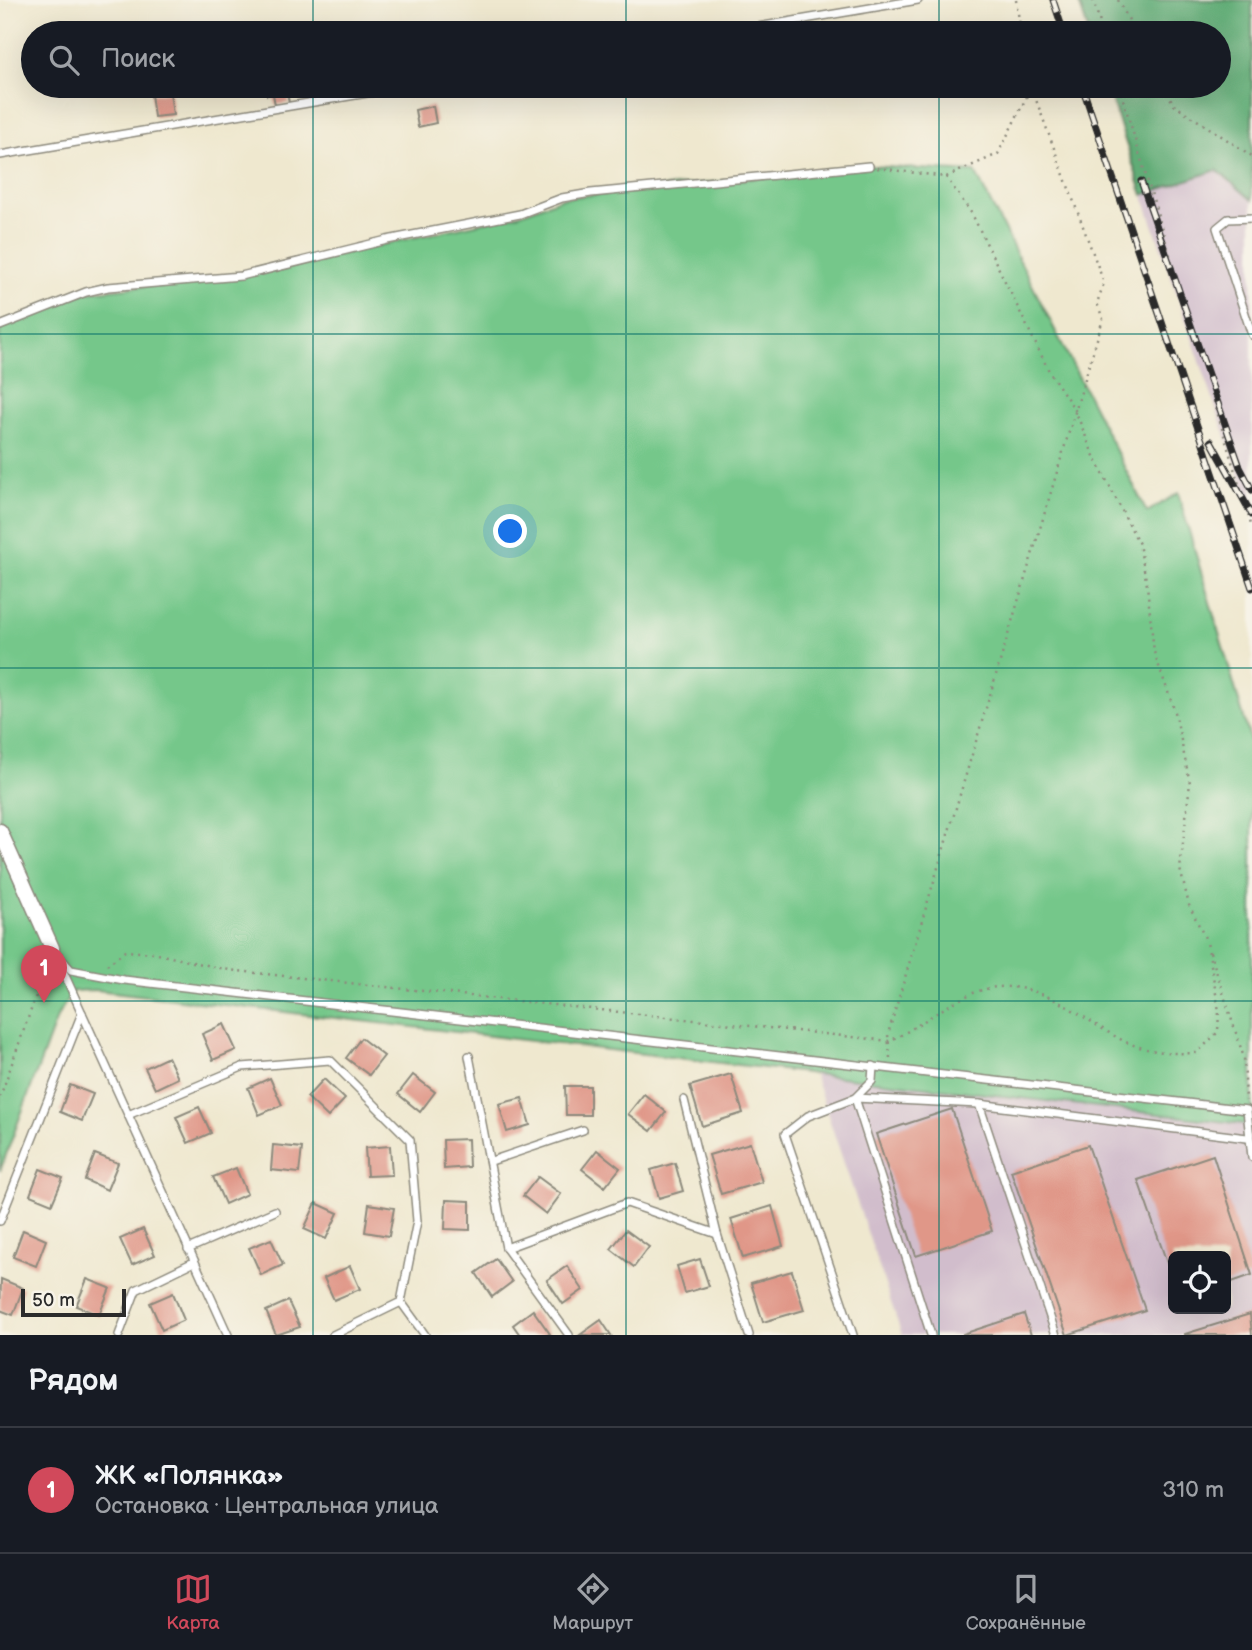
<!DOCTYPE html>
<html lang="ru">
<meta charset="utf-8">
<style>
:root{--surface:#171b24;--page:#242831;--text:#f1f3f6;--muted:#9ea1a6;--line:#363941;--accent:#d1495b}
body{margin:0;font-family:"Balsamiq Sans",sans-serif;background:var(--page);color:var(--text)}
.controls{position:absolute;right:21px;bottom:21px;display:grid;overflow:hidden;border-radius:10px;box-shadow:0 7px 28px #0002}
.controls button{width:63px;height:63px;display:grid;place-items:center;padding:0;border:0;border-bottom:2px solid var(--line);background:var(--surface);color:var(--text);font:35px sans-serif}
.scale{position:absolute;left:21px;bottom:18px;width:105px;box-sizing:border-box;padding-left:7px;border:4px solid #2b2b2b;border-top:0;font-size:19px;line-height:24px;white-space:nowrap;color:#2b2b2b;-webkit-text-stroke:5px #f7f3e8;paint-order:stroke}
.you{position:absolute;left:511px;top:532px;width:24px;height:24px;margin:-18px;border:5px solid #fff;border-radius:50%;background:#1a73e8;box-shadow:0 0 0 10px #1a73e833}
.badge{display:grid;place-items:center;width:46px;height:46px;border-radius:50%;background:var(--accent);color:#fff;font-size:23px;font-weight:700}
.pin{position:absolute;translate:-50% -58px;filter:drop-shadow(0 2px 4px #0008)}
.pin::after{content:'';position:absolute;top:37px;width:24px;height:21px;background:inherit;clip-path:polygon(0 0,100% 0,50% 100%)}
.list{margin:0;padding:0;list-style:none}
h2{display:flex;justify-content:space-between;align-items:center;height:91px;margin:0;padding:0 28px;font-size:30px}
h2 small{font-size:23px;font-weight:400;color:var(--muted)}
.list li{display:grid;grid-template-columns:46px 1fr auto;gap:21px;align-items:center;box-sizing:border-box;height:126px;padding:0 28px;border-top:2px solid var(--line)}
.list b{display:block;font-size:26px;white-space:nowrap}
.list p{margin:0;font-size:23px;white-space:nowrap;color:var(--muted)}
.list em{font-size:23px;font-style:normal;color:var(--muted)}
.icon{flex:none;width:38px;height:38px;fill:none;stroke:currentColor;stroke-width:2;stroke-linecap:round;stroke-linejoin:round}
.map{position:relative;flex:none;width:1252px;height:1335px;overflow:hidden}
.search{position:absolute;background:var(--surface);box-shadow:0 7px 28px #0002;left:21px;right:21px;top:21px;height:77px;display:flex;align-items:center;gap:18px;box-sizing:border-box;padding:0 24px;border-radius:38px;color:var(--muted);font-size:26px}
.sheet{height:217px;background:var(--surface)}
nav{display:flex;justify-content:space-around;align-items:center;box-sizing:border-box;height:98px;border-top:2px solid var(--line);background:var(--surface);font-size:19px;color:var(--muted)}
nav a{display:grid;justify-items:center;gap:4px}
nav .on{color:var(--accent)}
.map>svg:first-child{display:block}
.industrial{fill:#d1bdcc;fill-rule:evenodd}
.green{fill:#75c78a;stroke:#50795a;stroke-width:2}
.forest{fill:#60ac76;stroke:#466c50;stroke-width:2}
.building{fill:#e09788}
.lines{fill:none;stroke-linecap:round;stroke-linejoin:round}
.service-casing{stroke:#8d8a7d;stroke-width:10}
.minor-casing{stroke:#8d8a7d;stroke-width:17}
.path{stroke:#8d8a7d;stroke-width:2.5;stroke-dasharray:2 5;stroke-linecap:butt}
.service{stroke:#fff;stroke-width:7}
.minor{stroke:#fff;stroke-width:14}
.rail-casing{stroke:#2b2b2b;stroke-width:7}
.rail{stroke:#f7f3e8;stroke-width:4.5;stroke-dasharray:13;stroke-linecap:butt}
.grid{fill:none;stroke:#0f766e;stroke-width:2;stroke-opacity:0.55}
</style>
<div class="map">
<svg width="1252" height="1335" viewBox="0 0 1252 1335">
<rect width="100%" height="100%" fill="#f7f3e8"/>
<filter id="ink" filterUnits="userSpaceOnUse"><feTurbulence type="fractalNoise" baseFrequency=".0143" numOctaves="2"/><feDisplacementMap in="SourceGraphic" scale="14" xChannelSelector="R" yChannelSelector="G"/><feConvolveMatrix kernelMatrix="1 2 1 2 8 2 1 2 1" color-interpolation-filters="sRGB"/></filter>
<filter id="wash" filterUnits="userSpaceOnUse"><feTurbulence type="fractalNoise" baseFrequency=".00686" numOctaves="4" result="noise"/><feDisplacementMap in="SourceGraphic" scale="28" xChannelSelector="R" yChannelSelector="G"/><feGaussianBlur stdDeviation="1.57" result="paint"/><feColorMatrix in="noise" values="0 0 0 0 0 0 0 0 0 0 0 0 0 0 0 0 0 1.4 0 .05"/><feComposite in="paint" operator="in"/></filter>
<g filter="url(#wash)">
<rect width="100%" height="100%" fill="#efe8cf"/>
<g class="industrial">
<polygon points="1217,170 1252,194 1252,513 1143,195"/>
<path d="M814,1074L1252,1125V1335H902ZM1173,1256H1226V1309H1173Z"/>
</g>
<polygon class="green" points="869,166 975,172 1147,512 1178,493 1252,746 1252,1125 96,990 73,991 58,1015 0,1171 0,326 86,292 241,276 520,214 562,198"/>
<polygon class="forest" points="1078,0 1252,0 1252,200 1217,170 1143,195 1107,86 1219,86 1219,33 1089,33"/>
<g id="blocks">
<g class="building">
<polygon points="266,86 286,86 289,103 275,105 273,94 267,95"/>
<polygon points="170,92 173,115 154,117 151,94"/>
<polygon points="433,106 436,123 418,127 415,110"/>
<polygon points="224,1024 236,1050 213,1060 202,1034"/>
<polygon points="361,1038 384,1056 369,1075 346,1058"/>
<polygon points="168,1057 178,1078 155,1089 145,1068"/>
<polygon points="731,1074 743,1113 702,1126 690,1086"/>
<polygon points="413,1075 435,1092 420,1112 398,1094"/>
<polygon points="270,1078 282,1105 259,1115 248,1088"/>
<polygon points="324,1079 345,1099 328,1117 307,1097"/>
<polygon points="70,1085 93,1094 82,1121 60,1112"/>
<polygon points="565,1086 590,1086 590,1115 566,1115"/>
<polygon points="644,1094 666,1112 651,1131 628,1114"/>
<polygon points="522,1098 530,1125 507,1132 499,1104"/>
<polygon points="199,1107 211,1133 188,1143 176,1117"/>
<polygon points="952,1109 992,1231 916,1256 876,1134"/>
<polygon points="468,1139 469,1167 444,1169 443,1140"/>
<polygon points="750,1143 762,1182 721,1194 709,1155"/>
<polygon points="273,1145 302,1148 299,1173 271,1170"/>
<polygon points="1088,1145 1145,1310 1067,1335 1011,1171"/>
<polygon points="390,1146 392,1175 367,1176 365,1148"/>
<polygon points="597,1150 620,1168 605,1187 582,1169"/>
<polygon points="95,1154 118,1163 107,1190 85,1180"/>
<polygon points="1213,1155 1252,1275 1226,1284 1226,1256 1173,1256 1173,1280 1138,1180"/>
<polygon points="675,1163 683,1191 659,1198 651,1170"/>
<polygon points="236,1168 247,1194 225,1204 213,1177"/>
<polygon points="40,1169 63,1178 52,1204 30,1195"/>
<polygon points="538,1177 561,1194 546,1214 523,1196"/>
<polygon points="446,1200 470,1201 470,1230 445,1229"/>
<polygon points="316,1203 338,1213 326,1239 304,1229"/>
<polygon points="369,1204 394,1208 389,1236 365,1232"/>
<polygon points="772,1206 783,1246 743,1258 731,1219"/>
<polygon points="143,1229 155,1255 132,1265 120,1239"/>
<polygon points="23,1230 46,1240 36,1266 13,1257"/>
<polygon points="626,1230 649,1247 634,1267 611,1249"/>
<polygon points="271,1239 283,1265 261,1275 249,1248"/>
<polygon points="496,1259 512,1282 492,1297 476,1273"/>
<polygon points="700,1259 709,1286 685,1293 677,1266"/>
<polygon points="350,1266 360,1289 334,1300 324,1278"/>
<polygon points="567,1266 583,1290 563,1304 547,1280"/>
<polygon points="792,1271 804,1310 763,1322 751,1283"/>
<polygon points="1,1279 23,1288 13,1315 0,1310"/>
<polygon points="87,1279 110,1288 99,1315 76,1306"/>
<polygon points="173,1293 184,1320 162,1330 150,1303"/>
<polygon points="288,1301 300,1327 276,1335 266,1311"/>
<polygon points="533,1310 550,1334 548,1335 520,1335 513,1325"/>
<polygon points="1024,1314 1031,1335 963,1335 963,1334"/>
<polygon points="1250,1314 1252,1335 1185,1335 1185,1334"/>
<polygon points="601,1320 611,1335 580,1335"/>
</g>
</g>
</g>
<g filter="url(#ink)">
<use href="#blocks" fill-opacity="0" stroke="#8d8a7d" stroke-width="2"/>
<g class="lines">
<defs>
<g id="service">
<polyline points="721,33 918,0"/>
<polyline points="0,155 409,86"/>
<polyline points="1252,218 1228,219 1217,228 1252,335"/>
<polyline points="0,326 86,292 108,287 241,276 387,240 520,214 562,198 591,193 869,166"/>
<polyline points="52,948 71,970 124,980 1247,1110 1252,1157"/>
<polyline points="57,958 228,1335"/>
<polyline points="469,1056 506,1248 569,1335"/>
<polyline points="684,1100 717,1234 749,1335"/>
<polyline points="979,1104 1056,1335"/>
<polyline points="128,1115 242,1067 330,1060 410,1140 417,1221 401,1302 333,1335"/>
<polyline points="491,1161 583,1130"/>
<polyline points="0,1221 82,1013"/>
<polyline points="506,1248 627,1203 717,1234"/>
<polyline points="188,1249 275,1211"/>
<polyline points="401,1302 425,1335"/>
<polyline points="119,1335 136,1290 194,1262"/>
<polyline points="853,1335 785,1134 808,1116 855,1098 872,1081 873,1066"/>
<polyline points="931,1335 855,1098 979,1104 1247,1138"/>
</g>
<polyline id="minor" points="0,831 52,948"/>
</defs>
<use href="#service" class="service-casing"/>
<use href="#minor" class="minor-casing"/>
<g class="path">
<polyline points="1016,0 1021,33"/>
<polyline points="1093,0 1103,33"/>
<polyline points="1118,0 1136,33"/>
<polyline points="1119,86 1252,528"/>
<polyline points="1164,86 1174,105 1252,156"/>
<polyline points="877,168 946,177 998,154 1032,86"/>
<polyline points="946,177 972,214 1050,373 1075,410 1092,452 1139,544 1147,585 1154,652 1175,712 1190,783 1180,869 1189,905 1207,942"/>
<polyline points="1210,952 1244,1058 1246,1101"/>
<path d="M107,965L125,951L153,953L229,970L889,1041C923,1026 962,989 998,987C1049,984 1082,1020 1124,1041C1147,1052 1171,1054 1197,1053L1218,1032L1219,1011L1207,942"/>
<polyline points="890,1058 888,1034 1103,319 1097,303 1104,283 1032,89"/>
<polyline points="0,1097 48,962"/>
</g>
<use href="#service" class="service"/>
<use href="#minor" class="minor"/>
<defs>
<g id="rail">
<polyline points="1053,0 1064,33"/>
<polyline points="1082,86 1252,588"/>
<polyline points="1141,181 1240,467 1252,490"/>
<polyline points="1211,441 1252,515"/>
</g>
</defs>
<use href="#rail" class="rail-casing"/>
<use href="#rail" class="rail"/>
</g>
</g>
<path class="grid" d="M313,0V33M626,0V33M939,0V33M313,86V1335M626,86V1335M939,86V1335M0,334H1252M0,668H1252M0,1001H1252"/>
</svg>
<div class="controls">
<button><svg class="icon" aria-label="locate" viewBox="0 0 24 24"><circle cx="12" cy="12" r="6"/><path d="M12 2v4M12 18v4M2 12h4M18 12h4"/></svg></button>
</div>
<div class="scale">50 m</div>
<div class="you"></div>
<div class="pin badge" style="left:44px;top:1003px">1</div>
<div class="search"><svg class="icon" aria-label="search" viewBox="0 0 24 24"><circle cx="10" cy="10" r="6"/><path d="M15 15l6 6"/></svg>Поиск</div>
</div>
<section class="sheet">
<h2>Рядом<small></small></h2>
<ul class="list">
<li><span class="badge">1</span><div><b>ЖК «Полянка»</b><p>Остановка · Центральная улица</p></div><em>310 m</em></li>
</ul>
</section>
<nav>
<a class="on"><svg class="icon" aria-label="map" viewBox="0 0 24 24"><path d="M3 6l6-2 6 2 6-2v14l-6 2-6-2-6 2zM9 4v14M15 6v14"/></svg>Карта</a>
<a><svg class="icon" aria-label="directions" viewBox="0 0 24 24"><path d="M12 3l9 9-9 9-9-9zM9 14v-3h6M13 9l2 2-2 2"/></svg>Маршрут</a>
<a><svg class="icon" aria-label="saved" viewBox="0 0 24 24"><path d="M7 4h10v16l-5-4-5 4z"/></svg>Сохранённые</a>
</nav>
